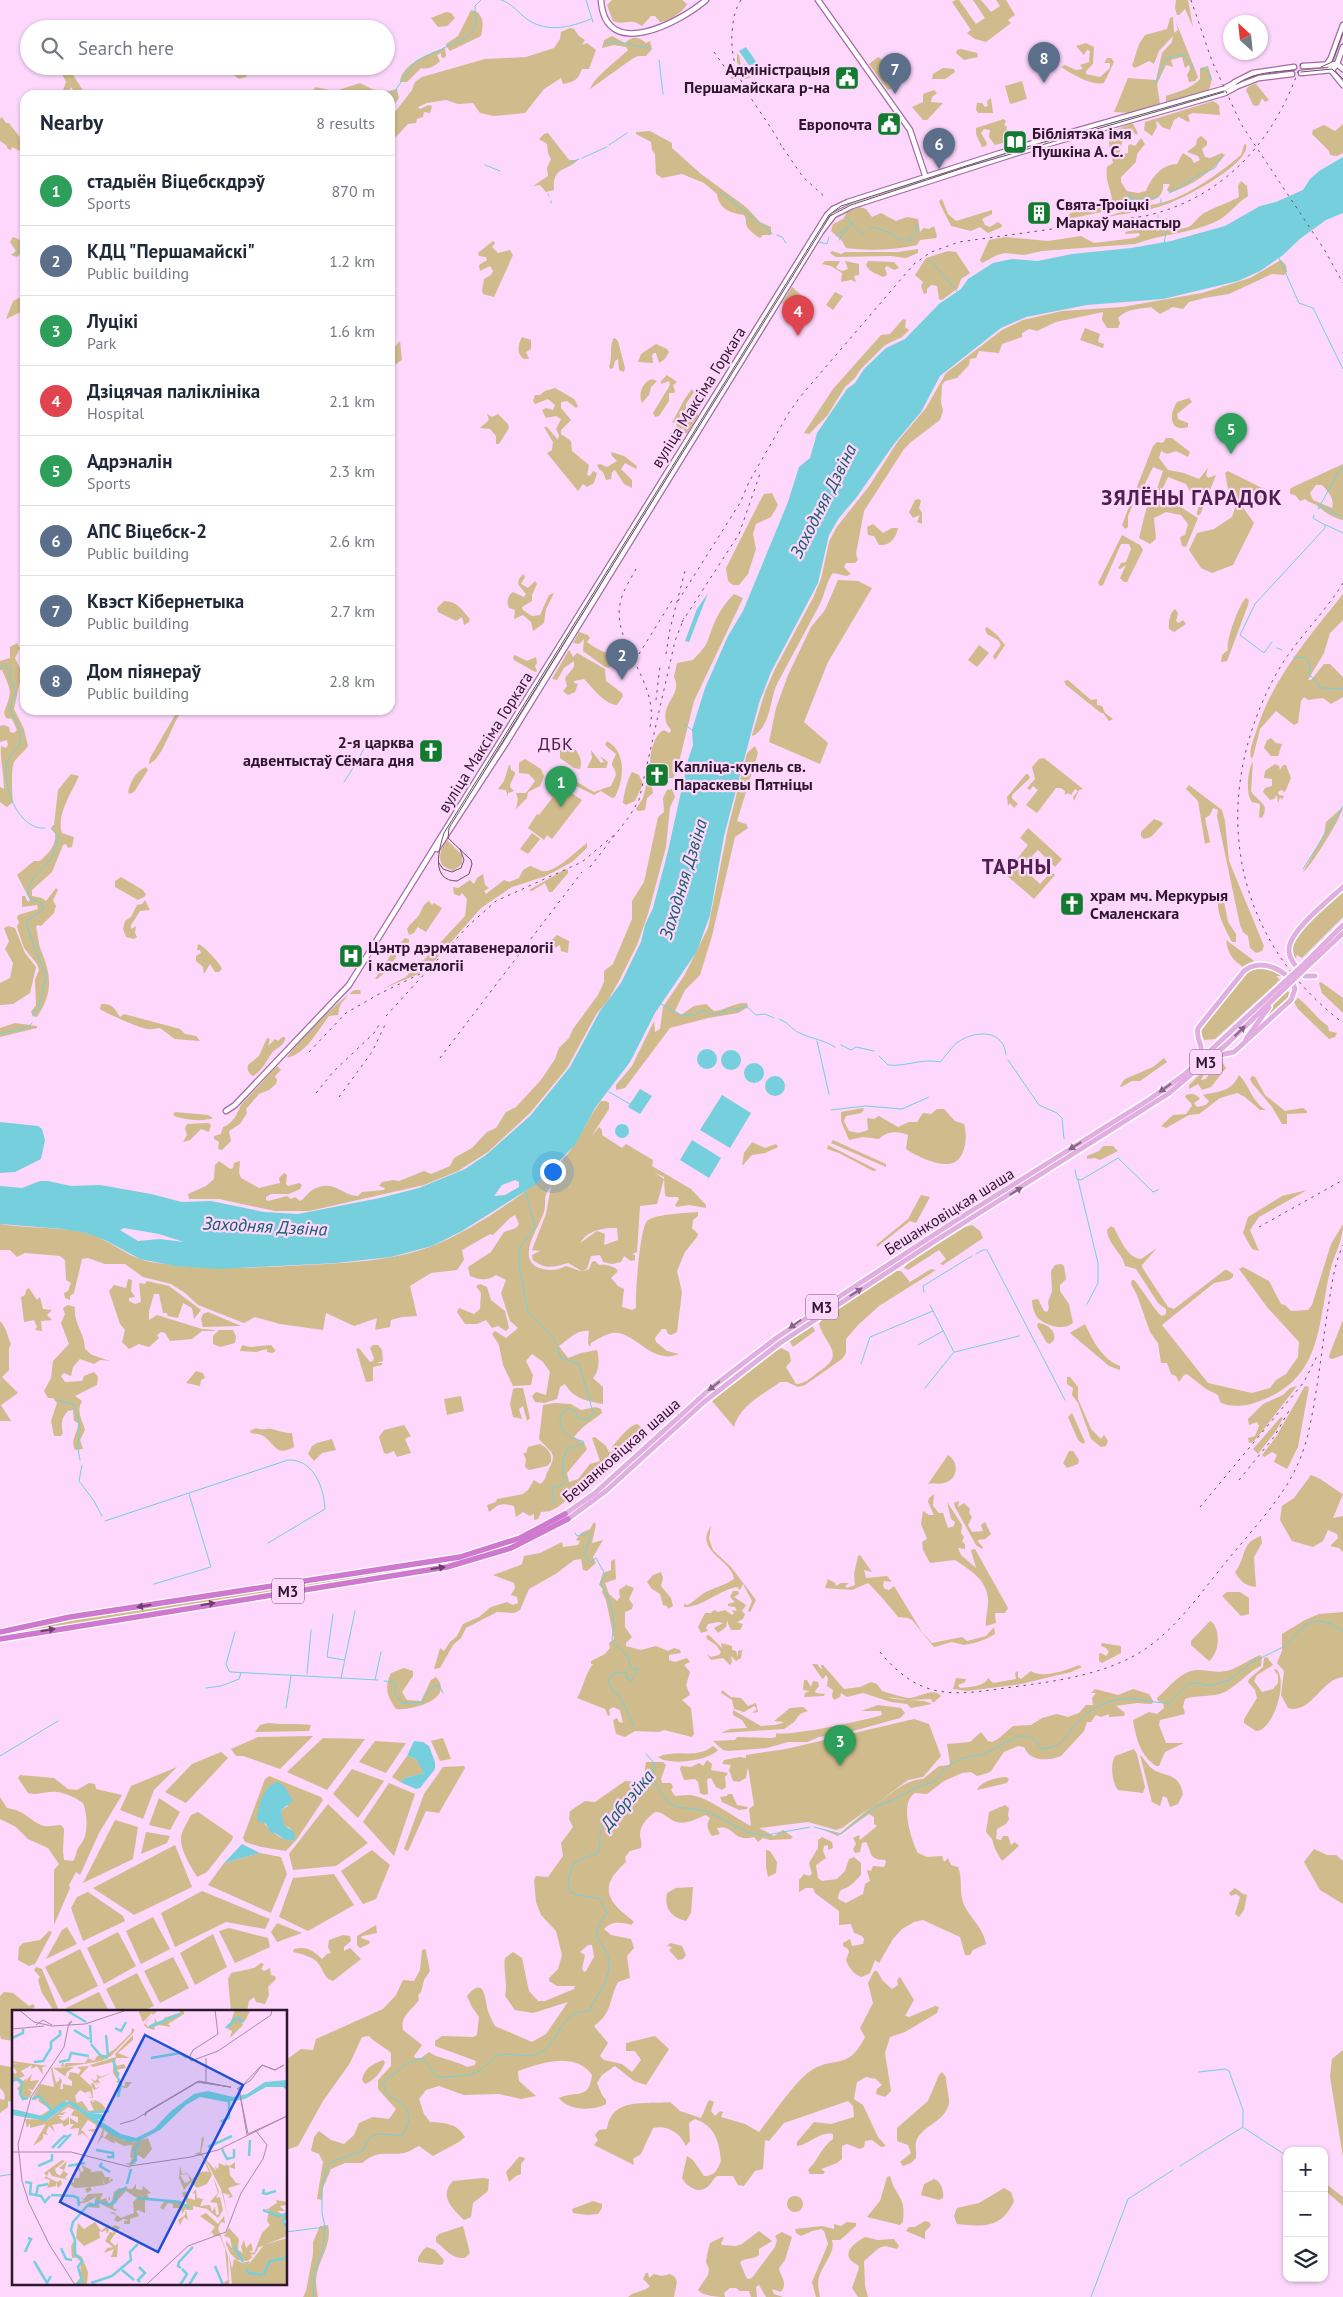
<!DOCTYPE html>
<meta charset="utf-8">
<style>
:root{--surface:#fff;--page:#f6f6f7;--text:#1f2937;--muted:#747a83;--line:#e0e1e3;--accent:#0b8043}
body{margin:0;font-family:"PT Sans",sans-serif;background:var(--page);color:var(--text)}
.controls{position:absolute;right:15px;bottom:15px;display:grid;overflow:hidden;border-radius:10px;box-shadow:0 1px 4px #0004}
.controls button{width:45px;height:45px;display:grid;place-items:center;padding:0;border:0;border-bottom:1px solid var(--line);background:var(--surface);color:var(--text);font:25px sans-serif}
.compass{position:absolute;left:1223px;top:15px;width:45px;height:45px;border-radius:50%;background:var(--surface);box-shadow:0 1px 4px #0004;rotate:333deg}
.you{position:absolute;left:552px;top:1171px;width:18px;height:18px;margin:-12px;border:4px solid #fff;border-radius:50%;background:#1a73e8;box-shadow:0 0 0 8px #1a73e833}
.badge{display:grid;place-items:center;width:32px;height:32px;border-radius:50%;background:var(--accent);color:#fff;font-size:16px;font-weight:700}
.pin{position:absolute;translate:-50% -41px;filter:drop-shadow(0 1px 2px #0008)}
.pin::after{content:'';position:absolute;top:26px;width:18px;height:15px;background:inherit;clip-path:polygon(0 0,100% 0,50% 100%)}
.list{margin:0;padding:0;list-style:none}
h2{display:flex;justify-content:space-between;align-items:center;height:65px;margin:0;padding:0 20px;font-size:21px}
h2 small{font-size:16px;font-weight:400;color:var(--muted)}
.list li{display:grid;grid-template-columns:32px 1fr auto;gap:15px;align-items:center;box-sizing:border-box;height:70px;padding:0 20px;border-top:1px solid var(--line)}
.list b{display:block;font-size:19px;white-space:nowrap}
.list p{margin:0;font-size:16px;white-space:nowrap;color:var(--muted)}
.list em{font-size:16px;font-style:normal;color:var(--muted)}
.icon{flex:none;width:28px;height:28px;fill:none;stroke:currentColor;stroke-width:2;stroke-linecap:round;stroke-linejoin:round}
.map{position:relative;flex:none;width:1343px;height:2297px;overflow:hidden}
.search{position:absolute;background:var(--surface);box-shadow:0 1px 4px #0004;left:20px;top:20px;width:375px;height:55px;display:flex;align-items:center;gap:12px;box-sizing:border-box;padding:0 18px;border-radius:28px;color:var(--muted);font-size:19px}
.panel{position:absolute;background:var(--surface);box-shadow:0 1px 4px #0004;left:20px;top:90px;width:375px;height:625px;border-radius:15px}
.map>svg:first-child{display:block}
.green{fill:#d0bb8c;fill-rule:evenodd}
.water{fill:#76cfdc;fill-rule:evenodd}
.lines{fill:none;stroke-linecap:round;stroke-linejoin:round}
.stream{stroke:#76cfdc;stroke-width:1}
.secondary-casing{stroke:#a46ba3;stroke-width:7}
.primary-casing{stroke:#fff;stroke-width:8}
.highway-casing{stroke:#fff;stroke-width:8}
.secondary{stroke:#fff;stroke-width:4.5}
.primary{stroke:#e2aee2;stroke-width:5}
.highway{stroke:#cf78cf;stroke-width:5.5}
.tram{stroke:#6b4f6b;stroke-width:1}
.rail{stroke:#6b4f6b;stroke-width:1;stroke-dasharray:2.5 5;stroke-linecap:butt}
.primary-bridge-casing{stroke:#fff;stroke-width:8;stroke-linecap:butt}
.primary-bridge{stroke:#e2aee2;stroke-width:5}
.oneway{fill:#886288}
.oneway2{fill:#6e3e6e}
.labels{text-anchor:middle;dominant-baseline:central;stroke-width:4.5;stroke-linejoin:round;paint-order:stroke}
.shield{fill:#fdd7fc;stroke:#6c516c;stroke-width:1}
.shield-label{font-size:15px;font-weight:bold;fill:#2e172e}
.poi-label{font-size:16px;font-weight:bold;fill:#2e172e;stroke:#fdd7fc;text-anchor:start}
.street-label{font-size:16px;fill:#2e172e;stroke:#fdd7fc}
.water-label{font-size:18px;font-style:italic;fill:#16616a;stroke:#fdd7fc}
.neighbourhood-label{font-size:18px;letter-spacing:1px;fill:#501d50;stroke:#fdd7fc}
.district-label{font-size:21px;font-weight:bold;letter-spacing:1px;fill:#501d50;stroke:#fdd7fc}
.inset-river{fill:none;stroke:#76cfdc;stroke-width:2.5}
.inset-road{fill:none;stroke:#aa8aaa;stroke-width:1}
.view{fill:#1d4ed8;fill-opacity:0.15;stroke:#1d4ed8;stroke-width:2.5}
.inset-edge{fill:none;stroke:#2e172e;stroke-width:2.5}
</style>
<div class="map">
<svg width="1343" height="2297" viewBox="0 0 1343 2297">
<rect width="100%" height="100%" fill="#fdd7fc"/>
<g class="green">
<path d="M612,0H682L687,4C683,12 668,22 660,22L655,16H651L642,26C630,17 624,26 613,21L607,5Z"/>
<polygon points="956,0 959,0 976,24 985,18 973,0 981,0 991,12 1000,6 996,0 1006,0 1015,15 1008,20 1011,23 986,42 975,39 967,33 971,30 952,2"/>
<polygon points="1176,0 1188,0 1193,27 1185,9 1179,15 1177,15 1175,8"/>
<path d="M471,10C484,12 484,25 481,36L450,51L446,46V44L458,36Z"/>
<polygon points="446,12 451,13 455,18 447,26 438,27 431,18"/>
<polygon points="1173,17 1174,33 1178,30 1176,22 1198,77 1195,81 1189,82 1187,75 1190,69 1189,65 1185,68 1182,57 1171,60 1173,67 1166,65 1157,84 1160,104 1129,113 1114,112 1128,78 1156,80 1162,53 1172,42 1173,36 1159,51 1154,64 1149,61 1135,68 1132,66 1139,44 1145,35 1167,29 1170,18"/>
<path d="M570,28L574,29L579,36L585,40L582,45L587,43L596,50L589,69H582C578,80 574,82 563,84L561,78L544,89L525,113L494,116L480,113L473,103L458,104L446,100L427,103L418,107L420,109L429,105L432,106L430,113L424,112L423,117L417,119L416,123L408,124L390,143V123L395,118V112L412,90L415,82L422,77L485,59L526,57L554,48L560,39L561,32Z"/>
<path d="M612,36L625,43C632,36 638,36 646,43L650,41L652,49L646,56H638L632,59L590,89C594,77 618,60 628,50L626,47L614,45L602,48L604,40Z"/>
<path d="M1086,43L1094,47L1093,64L1086,71V74L1100,77L1110,68V63H1104L1107,58H1111L1114,62L1104,83C1091,86 1072,74 1061,67L1065,65L1076,70L1083,69L1080,65L1089,62L1090,51L1087,50L1084,55L1076,46Z"/>
<path d="M445,48L446,55L445,58L441,57V53L437,55L440,61C435,66 428,70 421,68L407,82H400C401,65 430,52 445,48Z"/>
<polygon points="961,49 977,53 978,57 964,60 956,53 957,50"/>
<polygon points="899,53 904,61 903,63 896,64 889,70 898,82 893,88 888,90 869,64 878,57 885,62 894,62 896,54"/>
<polygon points="737,54 739,55 741,66 745,64 750,69 758,66 761,69 752,77 745,79 737,62"/>
<polygon points="51,66 73,66 71,72 86,95 77,95 71,87 68,92 63,90 66,82 62,74"/>
<polygon points="227,66 246,66 248,71 246,77 239,79 231,73"/>
<path d="M1208,66L1212,79L1209,90L1166,102V96C1177,92 1191,89 1200,79V68Z"/>
<polygon points="943,68 954,69 955,72 945,79 932,79 933,74"/>
<polygon points="1022,81 1027,99 1010,104 1005,86"/>
<polygon points="360,83 380,93 397,89 399,98 390,111 390,95 312,95 315,87 335,91"/>
<polygon points="1256,84 1269,100 1265,102 1262,98 1259,105 1256,106 1253,105 1246,90 1249,86"/>
<polygon points="934,90 937,93 932,97 931,102 943,103 927,120 923,120 912,107 923,102 923,94"/>
<polygon points="991,98 993,113 978,113 976,110 977,103 982,103 985,107 988,106 987,101"/>
<polygon points="1213,101 1219,105 1220,115 1193,113 1188,115 1190,121 1188,122 1179,117 1174,120 1170,130 1162,127 1157,121 1156,122 1157,127 1152,136 1144,130 1145,122"/>
<path d="M2,117L6,123H9C15,132 26,141 24,153L12,147L11,150L8,149L6,145L0,141V119Z"/>
<polygon points="1004,119 1006,121 1004,125 1007,127 1006,131 1011,138 1010,141 995,145 989,137 990,130 984,129 981,133 987,143 986,146 982,147 976,134 976,128"/>
<path d="M1130,124H1133L1138,133L1136,135L1132,130L1125,131L1119,155L1128,153V146L1130,144L1135,146L1141,138L1145,144L1137,154L1136,162L1121,177V182L1127,191L1138,193L1146,191C1151,178 1162,164 1177,164L1183,153L1191,158L1194,163L1200,160L1198,156L1187,152L1196,145L1197,139L1201,136L1207,141V145L1202,149L1205,157L1210,158L1222,153L1225,155C1211,173 1192,185 1170,193L1167,190L1170,184H1163C1165,205 1137,203 1123,200L1116,209L1068,219L1066,217C1073,208 1100,209 1112,199C1110,187 1105,180 1107,167L1113,163L1109,144L1110,132Z"/>
<polygon points="1343,124 1343,153 1337,156 1330,155 1329,151 1312,134 1313,130 1324,125 1335,131"/>
<path d="M650,131L672,143V148L701,174L746,207L760,222L771,227V235H763L760,238C757,237 749,230 747,227C745,222 747,219 744,215C730,213 719,209 717,194L704,183L682,174L662,178L656,174L655,154L652,150L651,142L636,134V132Z"/>
<path d="M548,133L569,160H578C566,172 552,166 554,190L546,192L540,185L533,186L548,176L547,168L551,159L548,153L547,144L539,139L544,134Z"/>
<path d="M1246,144C1252,163 1183,199 1167,204C1147,212 1124,213 1103,218L1124,211L1131,203C1162,215 1212,179 1235,160L1241,155L1244,145Z"/>
<path d="M1241,181L1247,186L1248,196C1235,204 1229,216 1215,222C1189,234 1161,234 1135,244L1042,251L1024,255L1005,253L997,255L982,263L980,260L989,240L1005,237L1048,241L1081,236L1094,243L1135,238L1140,235L1139,233L1126,234L1125,232C1131,230 1137,230 1142,228C1150,225 1156,220 1166,218L1171,222L1172,227C1195,233 1193,218 1206,212C1217,206 1228,203 1239,197L1238,186Z"/>
<polygon points="942,199 948,214 956,221 992,210 992,214 982,219 985,225 990,227 998,222 1002,225 1002,227 988,233 980,227 971,231 951,226 940,204 939,201"/>
<path d="M860,207L866,209L872,217L881,213L896,221L907,217L918,219L920,232L924,228L929,229L934,226L937,236L936,238L920,240L917,245C897,250 867,251 846,248L842,241L831,231L833,224L843,219L847,212Z"/>
<polygon points="13,237 25,242 25,250 17,257 11,255 16,251 10,242"/>
<polygon points="493,241 495,243 492,247 498,253 510,250 513,255 494,297 483,294 482,290 484,279 491,275 493,271 490,266 480,271 479,265 487,260 486,257 479,256 478,253"/>
<polygon points="918,249 918,253 906,258 890,256 836,257 830,253 832,251 841,254 845,252 898,252"/>
<polygon points="948,251 956,252 970,273 961,279 958,288 942,300 939,299 937,286 931,285 927,289 927,293 924,294 921,286 923,282 915,275 926,258"/>
<path d="M1281,260L1286,265L1287,272L1284,275L1272,274L1229,294L1204,298L1189,302L1183,309L1173,307L1160,314L1151,307C1139,309 1126,309 1118,318L1120,323L1118,328H1107L1102,320L1103,312L1056,322L1037,331L1029,329L1022,333V337L1002,344L999,353L979,351L976,358L970,359L969,365L957,378L945,381L942,385L941,402L943,411L940,420L911,442L904,449L864,511L856,554L858,560L855,563H846L844,567L851,574L847,576L833,573C826,582 825,594 820,604C806,630 792,656 778,682C769,699 772,725 753,736L752,735L765,692L775,669L813,598L821,579L829,542L836,528L870,485L898,441L926,408L946,373L1002,330L1023,320L1062,311L1122,307L1202,293L1250,278Z"/>
<polygon points="825,261 840,261 836,268 842,271 848,269 845,261 859,264 859,275 854,276 856,282 851,280 841,282 842,273 831,266 822,264"/>
<path d="M868,261L894,262L899,268L894,270L887,266L885,268L887,275L883,277C876,273 870,273 866,265Z"/>
<polygon points="792,287 801,295 792,308 782,303"/>
<polygon points="835,292 843,296 833,310 826,305"/>
<polygon points="25,295 25,310 6,319 13,301"/>
<polygon points="903,319 906,320 905,327 909,330 902,337 885,345 860,370 855,378 845,387 827,416 809,434 804,433 833,389 881,335 890,334"/>
<polygon points="1085,328 1100,334 1098,342 1104,344 1103,348 1080,340"/>
<path d="M522,337L531,340V349L526,352L529,359H524C516,354 518,344 522,337Z"/>
<path d="M615,338L618,341L625,368L624,372L619,370L618,359L615,361L613,368L611,369L609,367C613,355 609,351 613,339Z"/>
<polygon points="400,341 402,360 390,368 390,352"/>
<polygon points="656,344 667,349 669,352 665,359 659,363 656,353 654,353 652,355 653,363 638,362 641,354"/>
<polygon points="667,375 677,382 673,385 675,391 674,393 669,393 669,401 659,416 655,417 653,413 670,385 669,381 661,384 661,381"/>
<path d="M652,379L657,381L651,387L649,395L642,403C638,394 642,382 652,379Z"/>
<polygon points="555,388 574,399 578,406 576,408 567,401 561,402 561,408 571,420 561,430 561,434 571,441 572,451 589,465 587,475 590,476 593,471 597,473 594,483 587,487 583,484 578,491 547,453 552,450 553,442 544,427 547,427 558,440 559,435 556,429 561,419 556,416 546,418 542,410 546,408 553,410 555,405 548,399 535,404 533,401 535,395 540,395 545,391"/>
<polygon points="692,389 694,392 686,404 686,413 682,414 677,421 672,423 684,400"/>
<path d="M1189,398L1192,402L1177,414L1178,419L1188,423V427C1169,433 1169,414 1177,402Z"/>
<polygon points="697,410 698,416 688,432 686,434 683,428 679,430 676,424 688,422"/>
<polygon points="487,414 492,417 498,414 508,424 509,428 499,444 496,444 496,436 490,429 480,428 489,420"/>
<polygon points="1166,438 1172,438 1190,452 1188,457 1176,451 1167,454 1161,451 1159,458 1168,470 1184,473 1199,479 1208,468 1206,475 1208,478 1216,475 1200,515 1197,515 1197,513 1202,494 1191,493 1186,484 1168,477 1160,494 1198,518 1186,547 1182,546 1180,537 1185,535 1188,524 1181,515 1166,512 1154,518 1156,539 1150,544 1139,538 1147,506 1155,506 1154,498 1163,471 1153,467 1140,494 1137,495 1128,516 1128,527 1125,529 1122,525 1153,446 1157,442 1163,443"/>
<polygon points="611,452 624,456 637,466 636,469 625,463 621,469 632,480 632,488 624,484 615,470 612,472 611,479 606,480 603,472 599,469 597,465 600,464 607,467 617,461 612,456"/>
<path d="M1343,464V520C1333,518 1326,513 1319,507C1315,503 1309,503 1305,499L1300,501L1295,495L1290,494V489L1293,487ZM1316,485H1322C1328,491 1335,499 1332,508L1313,500L1310,493Z"/>
<polygon points="1228,471 1274,494 1271,498 1247,499 1242,506 1254,523 1233,565 1212,573 1201,568 1189,550 1197,533 1214,529 1232,517 1236,505 1228,489 1225,473"/>
<polygon points="772,493 778,505 771,517 756,524 753,534 756,549 748,574 739,585 733,585 728,581 726,568 761,499 764,494"/>
<polygon points="919,499 921,501 919,508 922,513 922,524 917,522 920,515 913,518 909,512 915,500"/>
<path d="M873,524L883,533L892,528H898C896,538 890,546 879,545L874,536L868,535L867,527Z"/>
<polygon points="1122,535 1140,545 1143,550 1127,582 1124,582 1120,578 1126,565 1120,569 1118,568 1121,563 1126,562 1131,549 1129,544 1121,544 1103,585 1100,586 1098,583"/>
<path d="M523,574L525,577L521,584L528,588L535,581L537,584L532,595V601L522,607L523,610L532,616L540,615L549,595L554,593L546,609L544,623L533,631L531,622L523,615L514,619L515,610L509,608C506,602 508,595 513,592L524,597L526,594L518,584L519,579Z"/>
<polygon points="838,580 858,581 872,588 828,662 804,722 828,743 820,764 769,742 776,708 788,675 811,627 825,610"/>
<path d="M734,594L743,598L694,701L677,770L673,778H667L664,774L668,768L665,764L660,770L653,772C646,764 653,734 664,730L669,733L671,731C670,727 666,725 666,721C661,703 683,694 674,677L677,663L693,660C698,654 706,647 708,640C714,622 719,609 734,594Z"/>
<path d="M1343,594V620L1330,633L1324,653L1308,680H1311L1324,664H1330L1343,677V697L1331,704L1323,698L1308,700L1304,697L1301,701L1298,723L1294,725L1276,711L1260,729L1253,757L1251,758C1249,750 1253,741 1256,732C1272,679 1309,637 1343,594Z"/>
<path d="M1246,598L1249,600L1248,605L1227,661L1221,662L1222,655L1228,650C1225,642 1240,602 1246,598Z"/>
<path d="M444,601C457,601 462,610 470,619L469,622L464,625L462,617L456,621L438,612L437,608Z"/>
<path d="M1175,609L1178,613L1176,621L1179,623L1183,620L1186,624L1174,632L1169,629C1168,623 1170,612 1175,609Z"/>
<polygon points="987,627 997,635 1005,645 995,660 993,656 1001,645 998,640 987,634 985,629"/>
<path d="M579,632L588,635L590,638L587,642C605,655 609,653 629,658L630,661L624,665L615,659L609,668L605,667L583,651L584,639L579,644L573,643Z"/>
<path d="M17,643L20,648L15,658L22,672L14,709L24,729L28,746C24,752 18,756 14,762C11,769 12,793 13,802L7,807L0,802V787L4,789C4,774 0,760 1,746L6,748L8,745L7,740L0,742V726L4,725L9,727L10,732L14,733L17,730L12,719L6,718L4,713C12,690 12,693 2,670H0V661L10,658V647Z"/>
<polygon points="979,645 989,653 977,667 968,660"/>
<path d="M569,650L573,657L577,653L579,654L605,669L606,681L622,693L623,696L617,705C604,704 593,688 584,679L574,681V683L578,684L575,692L568,695L563,691L567,686L565,678L574,667V661L564,668L557,680L552,679Z"/>
<polygon points="515,655 527,661 536,657 537,663 535,666 537,671 535,672 514,660 513,657"/>
<polygon points="1068,680 1091,700 1097,699 1097,705 1102,706 1105,713 1113,719 1109,721 1103,713 1101,713 1066,685 1064,681"/>
<path d="M178,710H183C171,723 164,758 149,764L150,758Z"/>
<polygon points="1271,738 1276,743 1282,744 1278,756 1271,756 1264,748 1267,740"/>
<path d="M607,741C627,752 624,780 615,797L612,798L601,791L594,795L576,786L577,782L594,792L611,786L616,775C614,761 608,771 616,754L605,745Z"/>
<path d="M562,743C574,744 584,757 580,769L574,768L560,758V747Z"/>
<path d="M755,746L758,753L737,821L746,824L748,828L735,837L712,936L700,975L685,990L675,1011L681,1015L694,1006L706,1004L714,1011C726,1010 735,1002 747,1003L748,1007L738,1013L708,1018L670,1028L625,1088L616,1090V1085L632,1066L654,1021L655,1032L660,1029L663,1007L684,976L708,928L728,828L747,753Z"/>
<polygon points="591,750 601,763 604,762 600,756 608,762 606,768 587,768 592,758"/>
<polygon points="1044,758 1083,789 1079,790 1074,801 1073,797 1078,791 1075,789 1071,795 1068,793 1065,795 1065,791 1061,788 1056,788 1037,813 1026,805 1038,790 1033,786 1030,790 1027,788 1035,779 1032,767 1039,759"/>
<polygon points="525,759 541,769 544,776 540,786 528,792 527,798 516,809 518,799 516,793 526,793 535,781 529,774 519,773 519,763"/>
<path d="M1253,762L1251,791C1257,802 1271,803 1262,818L1259,817L1260,804L1252,802C1246,795 1247,770 1253,762Z"/>
<polygon points="1275,764 1279,766 1280,770 1283,765 1286,765 1291,778 1285,792 1281,790 1278,792 1279,795 1284,796 1282,800 1280,797 1278,803 1277,795 1274,799 1270,800 1263,792 1265,788 1272,786 1272,779 1264,778 1265,771"/>
<path d="M509,765H510L511,770L515,772C515,778 510,781 510,787L514,791L508,793V797L506,790L498,789L504,781Z"/>
<path d="M146,767L148,770L134,792L129,794L128,792C131,781 135,772 146,767Z"/>
<path d="M632,772L639,775L643,784L635,801L626,805L623,803C623,797 628,777 632,772Z"/>
<path d="M71,774L79,776C72,792 56,815 62,833L74,837L72,847L68,848L66,844L63,845L52,872L32,890V896L42,898L46,901L56,888L58,890L53,900L56,906L54,913L41,926L37,925L36,927C38,934 38,943 41,950C51,976 54,991 37,1017L33,1016L31,1012L36,1005L35,980L39,970L37,964L24,948L17,927L19,922L17,918L18,915L38,909L37,905L22,907V896H25L28,902L30,900L17,875L34,861H40C48,854 57,845 55,833L52,830V826L54,825L58,790Z"/>
<polygon points="1026,774 1028,774 1030,778 1012,795 1012,798 1018,804 1014,808 1010,803 1008,806 1007,797"/>
<polygon points="648,778 650,778 653,793 647,798 645,810 638,811 636,809 643,798"/>
<polygon points="559,785 582,800 552,839 547,835 544,840 528,828 537,814 539,815 553,797 551,796"/>
<polygon points="1189,785 1222,810 1225,821 1229,861 1264,946 1262,951 1256,953 1250,948 1248,936 1243,932 1240,925 1217,816 1218,810 1213,808 1210,815 1205,818 1210,842 1205,844 1198,801 1186,789"/>
<path d="M672,789L675,797L670,807L666,847L648,914L637,945L620,979L607,1002L597,1013L567,1068L530,1113L488,1152L458,1171L424,1185L309,1211H275L219,1199H189L188,1194L206,1186L214,1179L215,1165L219,1161L230,1169L233,1168L234,1163L240,1161L239,1173L241,1178L259,1188L280,1183L279,1178L284,1173L287,1175L286,1184L288,1186L299,1183L302,1185L300,1189L289,1194H271L266,1197V1200L268,1201L287,1196L291,1199L295,1197L300,1201C306,1198 308,1191 316,1188C335,1180 341,1195 358,1196L362,1192L384,1190L385,1188L379,1186L382,1182L393,1180L399,1181L424,1171L431,1174L450,1166L454,1158L472,1148L487,1132L496,1128L506,1112L516,1107L541,1080L555,1059L559,1048L569,1038L573,1029L598,995L604,982V971L613,964L632,919V901L644,882L658,817L664,812L663,798L667,790Z"/>
<path d="M1343,807C1343,815 1309,870 1303,872L1324,834L1326,822Z"/>
<polygon points="1154,819 1162,822 1163,824 1151,837 1144,839 1141,836 1141,832"/>
<polygon points="1028,828 1062,859 1055,867 1038,850 1032,856 1037,861 1033,864 1027,861 1022,867 1040,884 1051,872 1055,875 1034,899 1005,874 1028,845 1020,838"/>
<polygon points="532,833 540,839 528,854 520,849"/>
<path d="M447,840L462,855V864L453,871L443,866C437,857 441,849 447,840Z"/>
<path d="M587,843V848L572,862L546,876L512,887L481,908L429,967L416,975L382,989L406,977L418,962L424,960L465,916L467,899L462,893L459,896L454,894L453,887L458,888L470,880L474,884L477,878L483,874L485,885L489,888L484,891L486,894L504,880L509,882L519,878L523,870L530,866C535,868 538,869 542,871C555,874 577,850 587,843Z"/>
<polygon points="566,869 568,870 568,873 552,892 549,892 545,883 532,891 529,890"/>
<polygon points="121,877 143,890 146,895 144,897 138,900 115,887 115,881"/>
<polygon points="1343,889 1343,917 1302,958 1297,955 1296,957 1296,963 1291,947 1299,931"/>
<path d="M1220,895L1223,896L1228,922L1236,934V942H1232C1226,930 1213,909 1220,895Z"/>
<polygon points="145,900 150,910 140,911 131,925 131,929 136,926 135,933 137,937 134,939 126,937 123,929 125,921 131,917 137,905 142,904"/>
<path d="M429,901L432,905L434,903L442,908L426,932L418,927L425,915L414,933L409,935L407,929C410,923 416,920 419,915C423,909 422,905 429,901Z"/>
<polygon points="8,926 15,928 25,953 36,967 30,993 13,1004 2,1005 0,1005 0,983 10,978 13,963 5,949 9,941 4,928"/>
<polygon points="557,935 569,941 568,953 561,951 560,945 554,948 552,947 552,940"/>
<path d="M405,938L409,939C409,947 404,949 398,951L395,959L391,963L390,969L377,979H375L396,947Z"/>
<path d="M1226,940L1253,960L1254,961L1243,967C1232,959 1228,954 1226,940Z"/>
<path d="M198,944C203,945 220,963 222,969L219,972H215L210,964L204,974L203,967L196,961V956L201,953L200,950H197Z"/>
<polygon points="1257,966 1269,969 1283,976 1276,976 1280,980 1215,1039 1204,1040 1200,1030 1249,970"/>
<polygon points="1321,982 1343,998 1343,1013 1322,993 1319,983"/>
<polygon points="1293,986 1291,996 1252,1033 1275,1002 1286,991 1291,993"/>
<path d="M355,990H360L361,994H349L340,1005L338,1015L329,1016C317,1031 307,1053 287,1058C291,1048 344,995 355,990Z"/>
<path d="M1298,998C1308,1005 1316,1018 1328,1026L1329,1031L1337,1033L1335,1037L1329,1039L1298,1009L1294,1002Z"/>
<path d="M101,1004C113,1003 115,1009 120,1017L124,1014L180,1029L185,1034L196,1036L200,1041L175,1039L160,1028C156,1028 152,1030 148,1029C142,1029 105,1013 100,1009Z"/>
<polygon points="15,1023 37,1026 37,1028 0,1037 0,1028"/>
<path d="M282,1037H285V1040C281,1049 276,1047 271,1054C266,1062 261,1072 253,1076C248,1073 247,1070 248,1065L259,1056L267,1038L270,1039L268,1046L275,1039L278,1041Z"/>
<polygon points="1164,1058 1167,1062 1140,1081 1132,1081 1121,1087 1120,1086 1125,1079 1153,1067"/>
<polygon points="1220,1059 1226,1068 1211,1087 1202,1090 1198,1084 1189,1089 1189,1085 1204,1070 1205,1073 1201,1080 1206,1079 1214,1066 1218,1064"/>
<path d="M277,1066L281,1070L275,1076L277,1080L276,1084L269,1090L259,1094L246,1109L247,1113L240,1124L229,1131L231,1141L222,1150L218,1149L219,1142L214,1139V1136L221,1134L223,1127C233,1124 237,1114 241,1105Z"/>
<path d="M1239,1075C1249,1085 1252,1102 1266,1110H1260L1245,1097L1237,1093L1220,1098L1199,1114L1189,1115L1166,1128L1161,1126L1173,1115L1186,1114L1192,1106L1191,1103L1185,1097L1186,1095C1191,1093 1197,1094 1200,1099L1194,1103L1197,1107L1206,1105L1209,1101L1203,1095C1217,1091 1231,1093 1239,1075Z"/>
<polygon points="1252,1076 1255,1077 1265,1095 1285,1111 1303,1108 1307,1111 1307,1113 1287,1114 1287,1124 1282,1124 1272,1107 1252,1083 1250,1079"/>
<path d="M601,1101H606L609,1103V1109L591,1137L599,1127L602,1130V1135L622,1148L626,1144L653,1160L652,1166L691,1189L706,1205V1208L689,1205L677,1207L675,1205L679,1199L678,1197H668L665,1195L664,1177L654,1172L664,1179L657,1204L640,1206L637,1252L632,1254L635,1255V1260L631,1261L624,1256L621,1262L612,1264L603,1262L600,1255L591,1256L587,1269L582,1271L568,1263C553,1267 546,1270 533,1260L532,1255L540,1251L532,1250L546,1214L551,1187C542,1195 547,1202 544,1212C539,1228 513,1262 543,1269C552,1271 558,1270 566,1266C576,1268 579,1274 589,1269L592,1262L595,1261L599,1265C605,1264 615,1266 618,1271L611,1278L618,1286L624,1289L622,1307L632,1310L636,1308C635,1296 640,1224 648,1220C658,1214 686,1213 698,1212V1216L693,1220L692,1228L698,1234L697,1237L685,1252L677,1271L682,1292L677,1332L671,1335L668,1334L666,1329H662L655,1338L656,1342L667,1351L679,1354C652,1366 634,1330 613,1333C605,1334 598,1339 591,1343L590,1347L588,1343L589,1331C577,1329 569,1339 559,1346L568,1358L581,1353L597,1350C600,1360 599,1371 593,1378L603,1387V1404C587,1401 574,1399 565,1384L560,1387L557,1399L544,1403L535,1402L532,1396L536,1392L546,1395L550,1372L543,1362L532,1354L526,1361L533,1375L531,1385L513,1386L503,1365L499,1345L492,1334L495,1331L506,1338L518,1328L510,1321L501,1293L506,1280L496,1275C487,1281 480,1280 470,1276L468,1267L491,1252L504,1232L516,1228L519,1224L515,1215L510,1218L493,1235L490,1234L462,1250L464,1260L457,1270L431,1273L410,1286L417,1316L402,1317L391,1320L390,1327L375,1330L377,1318L354,1326L326,1313L323,1330L280,1324L255,1317L244,1323L198,1305L185,1293L171,1284L143,1277L125,1264H105L88,1258L82,1259L74,1293L70,1296V1300L65,1298L64,1293L68,1291L71,1283L66,1280L65,1260L60,1256L25,1253L17,1257L10,1250H0V1224C29,1229 58,1226 86,1233C110,1239 127,1258 151,1262C203,1271 254,1268 306,1265C347,1263 393,1261 432,1246C472,1231 534,1189 564,1158C580,1141 586,1120 601,1101ZM608,1228H617L618,1240L604,1245L605,1234L597,1231L580,1243C587,1232 596,1230 608,1228Z"/>
<path d="M863,1108L864,1110L861,1113L846,1116L844,1121L849,1131L859,1133L868,1130L867,1118L874,1119L879,1116L898,1127L909,1122H917L923,1113L931,1114L937,1109H944L955,1121L964,1124C968,1137 966,1165 946,1164C934,1164 916,1156 906,1149L908,1135C898,1131 887,1131 879,1139L863,1137L849,1140L841,1121V1112Z"/>
<path d="M175,1112L208,1115L213,1118C204,1122 182,1120 173,1115Z"/>
<polygon points="208,1123 211,1125 209,1132 201,1129 190,1140 183,1142 187,1135 185,1128 187,1124"/>
<polygon points="833,1140 886,1164 886,1167 831,1143"/>
<polygon points="752,1142 765,1148 776,1144 778,1147 765,1153 752,1155 742,1166 744,1153"/>
<polygon points="828,1145 877,1170 873,1171 839,1153 827,1149"/>
<polygon points="1103,1146 1113,1146 1118,1151 1100,1160 1095,1158 1087,1159 1087,1156 1099,1151"/>
<polygon points="1307,1190 1259,1217 1250,1230 1259,1251 1252,1249 1243,1233 1248,1217 1282,1196"/>
<polygon points="921,1195 930,1197 916,1223 910,1221 877,1247 876,1245 908,1219"/>
<path d="M1343,1224C1343,1241 1334,1255 1330,1271C1317,1328 1322,1380 1257,1402C1248,1406 1229,1408 1220,1402L1218,1395L1206,1389L1187,1374L1184,1375L1179,1382L1176,1376L1171,1374L1167,1363H1161L1158,1343L1150,1332L1137,1295L1131,1284L1132,1280H1134C1141,1287 1156,1313 1162,1316L1166,1314V1309L1158,1303L1136,1269L1125,1266C1124,1255 1108,1245 1107,1230L1111,1226L1114,1228C1120,1238 1127,1258 1141,1259L1157,1248L1142,1265V1267L1168,1307L1174,1309L1225,1270H1227L1233,1274V1277L1229,1280L1214,1283L1162,1325L1208,1383L1252,1393L1270,1388L1276,1380L1286,1374L1298,1357L1299,1342L1267,1307L1239,1269L1243,1267L1269,1281L1281,1304L1285,1305L1291,1311L1308,1310L1312,1305L1331,1244Z"/>
<polygon points="972,1225 980,1231 983,1238 943,1265 940,1264 946,1259 939,1250 908,1270 904,1268 908,1263 965,1227"/>
<path d="M1061,1264L1064,1266L1066,1279L1060,1285V1291L1069,1304L1073,1323C1064,1331 1048,1326 1039,1319C1034,1315 1032,1305 1032,1300L1038,1299L1044,1311L1047,1312L1049,1308L1048,1302L1052,1291L1051,1271L1055,1265Z"/>
<path d="M931,1269L936,1270L879,1306L858,1325L846,1339V1353L842,1359L805,1385L798,1387L787,1382H780C763,1395 740,1405 734,1427L712,1401L715,1398L771,1353L781,1348L789,1352L791,1361L786,1367L796,1384C804,1384 811,1378 817,1373C848,1354 825,1346 819,1324L825,1315L895,1271H901L910,1282Z"/>
<polygon points="128,1279 132,1280 131,1291 135,1297 129,1298 129,1301 135,1304 141,1302 139,1283 145,1284 147,1281 169,1286 201,1310 194,1319 192,1308 183,1303 178,1318 168,1316 167,1313 163,1313 159,1294 154,1294 149,1311 149,1320 157,1315 202,1329 215,1330 214,1331 202,1331 192,1339 170,1341 165,1333 161,1332 157,1335 159,1338 149,1347 139,1344 129,1349 122,1342 125,1330 120,1324 109,1291 114,1285 126,1288"/>
<polygon points="480,1284 487,1287 491,1300 505,1311 509,1328 506,1331 498,1326 492,1328 486,1320 477,1324 465,1324 457,1312 459,1308 474,1314 480,1309 481,1293 476,1286"/>
<polygon points="29,1288 37,1300 40,1297 43,1309 52,1310 47,1315 52,1320 41,1321 42,1331 35,1330 37,1327 34,1320 24,1322 21,1297 25,1295 26,1290"/>
<path d="M68,1305L75,1307C73,1323 85,1333 85,1349L92,1355L110,1361L100,1360L94,1364L80,1359L73,1367L71,1376L64,1373L61,1376L65,1382L82,1381L84,1376L94,1372L98,1377L97,1385L75,1396L82,1401C76,1411 82,1419 85,1430L80,1440L83,1449L75,1450C70,1439 78,1434 78,1423L74,1421L73,1410L68,1411C61,1418 61,1424 63,1433L61,1436H54L51,1421L57,1403L53,1398H48L44,1391L51,1378L53,1361L69,1344L61,1323L65,1314L63,1308Z"/>
<polygon points="208,1312 241,1326 203,1327 201,1319 203,1314"/>
<polygon points="1343,1320 1343,1355 1332,1359 1329,1358 1330,1353"/>
<path d="M0,1321C7,1328 7,1336 11,1344L9,1348V1370L2,1377L18,1393L1,1405L11,1421H0Z"/>
<path d="M1038,1323C1047,1324 1056,1330 1054,1340L1050,1344L1047,1343L1037,1326Z"/>
<polygon points="811,1324 815,1331 793,1347 789,1340"/>
<path d="M1085,1324C1093,1341 1102,1359 1120,1366V1370L1109,1366L1070,1333Z"/>
<polygon points="219,1330 233,1330 236,1336 235,1343 220,1347 213,1344 213,1336"/>
<polygon points="242,1345 250,1347 271,1345 276,1351 272,1353 267,1352 267,1349 256,1352 240,1351"/>
<polygon points="373,1345 378,1345 382,1350 383,1361 376,1363 382,1363 382,1365 373,1367 373,1381 366,1382 356,1349 359,1348 370,1362 373,1361 374,1358 370,1348"/>
<polygon points="196,1371 203,1373 205,1378 201,1380 200,1386 186,1383"/>
<polygon points="1067,1377 1070,1377 1078,1387 1078,1399 1091,1429 1101,1439 1104,1435 1108,1441 1106,1446 1101,1447 1091,1439 1078,1403 1072,1395 1073,1388 1067,1384"/>
<polygon points="1297,1386 1260,1434 1253,1442 1249,1443 1248,1438 1255,1436 1259,1426 1257,1422 1249,1425 1248,1419 1263,1404 1283,1395 1290,1388"/>
<polygon points="1305,1386 1309,1387 1298,1447 1287,1469 1274,1462 1277,1455 1272,1452 1264,1457 1262,1455 1276,1437"/>
<polygon points="516,1388 523,1388 530,1418 527,1421 523,1406 519,1409 522,1419 513,1417 510,1404 513,1389"/>
<polygon points="461,1396 464,1411 447,1415 444,1399"/>
<path d="M555,1403L571,1404L581,1410L596,1407L601,1409L602,1413C592,1421 581,1427 574,1437L584,1443L587,1449L567,1473L569,1482L578,1479L590,1464L600,1461L592,1438L595,1437L606,1446L609,1452H611L614,1450L612,1447C618,1440 628,1426 637,1424L644,1429L641,1442L558,1507L550,1511L541,1512L538,1519L534,1520V1514L530,1516L523,1512L516,1517L514,1506C499,1502 498,1505 489,1512L487,1505L496,1502L497,1499L523,1494L528,1490L534,1480L540,1484C545,1481 545,1478 547,1473C558,1452 553,1455 539,1439L543,1405Z"/>
<path d="M697,1403L698,1404C658,1440 620,1482 575,1512C530,1542 475,1561 422,1568V1566L466,1558L509,1544L571,1512Z"/>
<polygon points="1072,1413 1085,1442 1083,1444 1078,1440 1068,1417"/>
<polygon points="1281,1417 1283,1418 1276,1431 1258,1454 1253,1449"/>
<polygon points="404,1425 411,1436 405,1439 411,1453 397,1457 394,1451 387,1454 384,1453 379,1437 384,1430"/>
<path d="M256,1428C263,1431 266,1428 272,1429C279,1431 284,1433 292,1433L294,1447C278,1456 276,1447 266,1438C263,1434 255,1434 251,1433L250,1431Z"/>
<polygon points="332,1439 336,1450 322,1453 314,1461 308,1454 312,1446 317,1443"/>
<path d="M540,1444C548,1449 552,1452 551,1462L547,1466L529,1470L525,1467L526,1459L523,1453H526L528,1447Z"/>
<polygon points="1069,1451 1073,1451 1079,1460 1078,1464 1067,1468 1063,1463"/>
<path d="M948,1455C959,1462 959,1479 944,1483C939,1485 934,1482 928,1484Z"/>
<path d="M1311,1475C1323,1479 1332,1488 1343,1494L1333,1518L1343,1516V1552L1339,1548L1330,1546L1338,1538L1337,1534L1328,1530L1323,1541L1313,1547L1292,1541L1280,1520L1282,1506L1294,1498Z"/>
<path d="M934,1494L933,1506L939,1513H943L948,1528L954,1526L955,1522L951,1519L947,1502L962,1525L961,1533L964,1537L962,1541L965,1544V1549L958,1548L961,1555L976,1568L971,1550L975,1549L1008,1608L1005,1613H995L996,1623L986,1626C985,1617 989,1608 988,1598C986,1579 970,1570 955,1560L930,1563L923,1550L922,1542L927,1539L921,1524L923,1511L929,1515H934L928,1502L929,1498Z"/>
<polygon points="959,1501 958,1507 964,1503 970,1509 969,1513 972,1517 968,1525 972,1532 983,1531 981,1525 985,1522 991,1534 985,1539 978,1540 978,1542 983,1547 982,1549 976,1545 955,1507 954,1503"/>
<polygon points="594,1522 596,1524 592,1543 603,1540 593,1557 596,1563 587,1571 583,1570 581,1559 574,1560 557,1573 529,1589 520,1610 514,1613 497,1612 466,1628 461,1638 453,1645 440,1668 434,1669 440,1648 444,1651 450,1642 457,1636 463,1624 479,1617 491,1607 507,1602 513,1605 518,1603 517,1597 511,1595 515,1588 514,1583 493,1575 518,1566 522,1564 524,1556 540,1553 562,1542 563,1547 578,1545 580,1541 576,1540 581,1533 590,1529"/>
<path d="M711,1526L709,1539L713,1550L731,1567L756,1600L750,1612L748,1611L752,1601L743,1584L740,1590L737,1587C721,1589 701,1608 684,1607V1604L687,1605C694,1602 699,1596 704,1593C713,1588 726,1585 734,1579C733,1560 693,1551 711,1526Z"/>
<path d="M1261,1536L1262,1543L1254,1557L1256,1587C1244,1585 1241,1582 1235,1572C1247,1557 1240,1543 1261,1536Z"/>
<path d="M860,1555L872,1572L864,1570L866,1578L887,1576L892,1582L884,1581L883,1586L885,1589L889,1590L894,1586L922,1632L932,1643L962,1637L967,1641L986,1636L994,1627L995,1634L986,1639L974,1643L964,1645L952,1642L934,1647L912,1620L908,1618L898,1617C888,1604 879,1594 868,1583L852,1590L825,1588L828,1579L835,1583L836,1586L841,1583H849L845,1586L847,1588L855,1585L854,1574L858,1556Z"/>
<path d="M615,1559L616,1579L605,1583L609,1594L617,1601L620,1597L619,1590L626,1585L634,1588L629,1599L633,1605L632,1609L625,1612V1627L632,1637L626,1643V1646L641,1650L656,1646L668,1651L674,1648L680,1650L681,1653L669,1655V1660L675,1662L687,1658L690,1662L684,1665L690,1672L686,1685L690,1695L682,1700L691,1708L694,1734L692,1737L664,1730L659,1732L635,1731L625,1737L616,1734L613,1720L617,1718L619,1722L623,1723L620,1710L613,1707L609,1710L610,1715L608,1716L605,1709L577,1698C584,1687 584,1675 593,1664H591V1661L605,1654L610,1648L609,1643L614,1639L606,1600L602,1592L603,1589L599,1585L603,1573L611,1570V1561Z"/>
<polygon points="396,1570 397,1572 0,1637 0,1634 63,1620"/>
<polygon points="661,1572 663,1578 661,1586 671,1598 673,1606 668,1609 667,1606 663,1605 660,1594 652,1589 647,1582 653,1575"/>
<polygon points="733,1591 738,1591 739,1594 734,1597 746,1605 742,1611 745,1614 743,1619 737,1622 743,1624 740,1630 731,1630 727,1621 726,1627 718,1633 714,1628 723,1623 718,1622 708,1624 706,1628 708,1631 701,1633 698,1627 705,1613 711,1613 714,1610 718,1612 725,1610 732,1615 734,1613 732,1610 737,1611 735,1607 728,1606 728,1604 735,1602 730,1597"/>
<polygon points="1227,1592 1240,1592 1249,1598 1249,1614 1241,1616 1222,1596"/>
<path d="M1343,1612V1677C1321,1679 1311,1715 1288,1708L1281,1695L1284,1671L1277,1663L1282,1651V1634L1305,1620L1319,1614Z"/>
<path d="M1210,1621C1221,1627 1220,1653 1209,1661L1191,1645V1641Z"/>
<polygon points="709,1635 722,1648 721,1643 732,1646 732,1650 736,1651 738,1657 738,1651 742,1650 741,1658 736,1661 731,1656 732,1662 730,1665 723,1658 711,1660 707,1654 711,1657 719,1655 721,1652 716,1645 707,1639 706,1636"/>
<polygon points="1102,1643 1121,1646 1121,1653 1102,1663 1099,1661 1099,1654 1101,1653 1106,1656 1109,1652 1106,1648 1101,1646"/>
<path d="M1260,1655L1262,1657L1261,1666C1248,1672 1238,1685 1225,1692C1212,1698 1198,1694 1185,1699L1183,1706L1185,1714L1160,1720L1159,1725L1166,1743H1184L1165,1752L1159,1766H1156C1140,1755 1136,1738 1133,1720L1149,1712L1157,1714L1164,1708L1163,1703L1158,1701L1157,1698C1169,1688 1181,1670 1198,1670C1207,1670 1216,1673 1226,1671C1235,1670 1250,1659 1260,1655Z"/>
<path d="M1267,1657L1273,1665L1257,1675L1254,1681L1262,1692L1273,1689L1278,1683V1675L1274,1670L1276,1669C1289,1681 1273,1731 1256,1731L1244,1723V1719L1257,1698L1255,1690L1248,1682L1249,1679L1263,1667L1264,1658Z"/>
<path d="M812,1664H817L822,1670L821,1665H823L844,1689L860,1687L871,1682L877,1684L882,1691C889,1693 904,1698 910,1698C921,1697 933,1687 941,1696L933,1703L931,1699L909,1700L887,1697C900,1702 923,1698 932,1704L911,1708L907,1704L891,1702L863,1693L847,1697L841,1693L840,1697L834,1700L832,1696L833,1690L827,1686L828,1678L826,1675L823,1679L821,1677Z"/>
<path d="M1079,1665L1082,1667L1071,1672L1021,1684L967,1691L953,1689L956,1678L966,1679L965,1682L958,1685L960,1688C969,1687 984,1687 988,1678L993,1683L1016,1679L1015,1673L1018,1671V1677L1021,1679L1031,1671C1042,1679 1067,1670 1079,1665Z"/>
<path d="M404,1668L413,1671V1676L402,1692L407,1700L421,1701L431,1680L436,1677C456,1699 411,1711 396,1709C387,1696 384,1687 391,1673Z"/>
<polygon points="804,1680 807,1680 811,1687 813,1681 818,1682 819,1686 815,1691 816,1693 825,1694 824,1696 804,1697 805,1693 810,1691 803,1690"/>
<path d="M1095,1689L1118,1695L1133,1689L1149,1694L1154,1702L1151,1704L1137,1703L1116,1706L1125,1713L1124,1716L1109,1717V1714L1101,1717L1096,1715L1091,1722H1087L1084,1731L1061,1756C1048,1761 1030,1762 1024,1747L1018,1746L1004,1752L991,1771L988,1773L977,1776L971,1772L962,1773L944,1781L927,1794L915,1793C899,1802 911,1840 918,1853L927,1857L942,1856L944,1862L948,1858L951,1865L958,1867C963,1879 959,1890 963,1902C968,1917 983,1926 986,1944L973,1950L970,1955H965L960,1937L923,1920L914,1922L902,1929L893,1939L879,1963L875,1960L870,1973L862,1977C854,1975 849,1968 846,1960L849,1952L848,1949L843,1946V1943L850,1939L852,1946L863,1944L864,1939L862,1936L854,1933L851,1924L839,1925V1911L815,1893L813,1888H806L799,1892V1880L804,1874L809,1876L812,1874L809,1863L818,1848V1840L822,1837L832,1842L833,1848L828,1850V1845L824,1846L823,1851L826,1858L816,1865L818,1878L822,1881L837,1879L845,1871L849,1859L854,1857L861,1863V1875C858,1878 852,1885 848,1887C841,1890 839,1889 838,1899L846,1903L863,1894L865,1884L870,1881L867,1870L871,1871L873,1866L884,1867L886,1862L885,1860C867,1859 873,1853 866,1842L862,1843L860,1852L855,1853L853,1849L856,1844L853,1838L859,1835L860,1840L877,1826L874,1824V1817L869,1814L838,1836L819,1828L839,1834L871,1807L842,1828L836,1830L808,1822L759,1828L774,1836L783,1830L793,1837L791,1839L770,1840L763,1838L758,1842L754,1837C732,1843 735,1824 717,1828L720,1834L712,1836C707,1829 706,1825 710,1818L706,1815C698,1818 686,1825 677,1822C668,1820 665,1812 655,1812C648,1817 639,1826 640,1836C641,1841 642,1842 641,1848L630,1851L625,1857L626,1862C608,1879 600,1892 622,1912C626,1915 630,1918 634,1922L631,1925C622,1922 611,1921 604,1929L611,1935L631,1939L634,1948L627,1956L630,1978L618,1982C608,2002 613,2012 594,2026L608,2043L600,2056L604,2060L622,2064L632,2072L641,2060L635,2051H626V2043L655,2036L669,2049L646,2085L634,2081L615,2066L602,2075L597,2083L602,2095L606,2100V2104C594,2111 568,2111 559,2098C576,2090 589,2101 592,2075C575,2051 541,2063 518,2071L519,2081L536,2096L521,2099L499,2094L464,2095L439,2086L426,2090L419,2099L424,2114L430,2122C445,2123 457,2123 465,2137L459,2142L433,2156L419,2146C414,2148 409,2152 404,2153C385,2156 379,2149 362,2163H345L331,2169L323,2188L322,2200L317,2199L323,2162L319,2154L311,2151L314,2137L319,2131L331,2140L344,2144L354,2135L359,2123L373,2117L389,2119L396,2109L378,2089V2080L391,2066V2053C384,2046 375,2043 369,2036L362,2037L350,2063L323,2101L298,2146L286,2150V2060L301,2049L313,2050L316,2039L383,2009L396,1995L403,1980L414,1981L420,1970L422,1950L425,1949L426,1951L430,1971L424,1980L421,1992L418,1995L419,2000C411,2011 400,2016 403,2030L422,2045L414,2056L415,2058H421L429,2052C436,2058 455,2060 467,2067L475,2065L476,2061L435,2046V2041L442,2036L473,2037L477,2035L479,2017L472,2007L467,1996C486,1973 485,2003 488,2011C490,2016 492,2021 495,2026L532,2042L546,2034L568,2002L533,2013L515,2010L505,1996C508,1983 503,1971 505,1958L513,1952L522,1958L529,1991L538,2001H545L574,1989L575,1986H557L549,1981V1978L558,1969L562,1955L556,1931L541,1915L536,1902L534,1880L536,1876L548,1877L563,1856L561,1843L573,1827L569,1819L570,1811L585,1801L595,1802L625,1781L638,1782L644,1775L646,1762H663L666,1765L661,1779L662,1783H671L673,1787L671,1790L675,1796C681,1796 689,1794 695,1796C712,1800 735,1818 751,1826L749,1809L754,1805L748,1767L746,1778L739,1782L733,1781L729,1770L731,1765L722,1764L724,1760L740,1757L746,1758V1755L786,1749L914,1719L929,1724L941,1756L923,1777L908,1780L876,1804C890,1795 906,1779 923,1779L939,1766L949,1765L950,1763L947,1744L970,1742L981,1732L988,1741L992,1742L998,1739L1013,1726L1031,1725L1042,1718L1057,1714L1068,1717L1079,1713L1086,1705H1093L1092,1698L1096,1693H1091ZM588,1945H592L594,1957L586,1971L584,1972L582,1969L585,1955L580,1952Z"/>
<polygon points="722,1690 731,1697 741,1698 748,1706 756,1703 758,1712 752,1713 757,1709 754,1706 744,1712 734,1709 732,1700 721,1693"/>
<path d="M878,1705L901,1708L905,1713L900,1718L853,1731L819,1737L807,1742H788L767,1748L728,1751L723,1750L713,1741L735,1740L737,1737L771,1738L776,1737V1733C787,1737 867,1720 882,1715L881,1711H861Z"/>
<path d="M803,1707L808,1711L800,1714L794,1722L784,1729L721,1733L730,1729L747,1728L742,1720L733,1715V1710L761,1726C769,1725 777,1726 784,1722L774,1721L790,1708Z"/>
<path d="M268,1723C283,1725 297,1723 311,1725L309,1731L255,1732L260,1725Z"/>
<polygon points="313,1736 280,1769 243,1756 236,1756 231,1749 258,1737"/>
<polygon points="323,1738 365,1739 327,1790 287,1772"/>
<polygon points="443,1738 451,1759 440,1761 431,1741"/>
<polygon points="375,1741 406,1743 386,1773 359,1762"/>
<path d="M713,1746L718,1750C708,1761 669,1766 658,1757C678,1748 695,1760 713,1746Z"/>
<path d="M1134,1749L1137,1754L1145,1787L1143,1793L1118,1790C1112,1783 1110,1764 1115,1756Z"/>
<polygon points="221,1752 228,1758 186,1803 165,1792 192,1764"/>
<path d="M1140,1755C1144,1758 1146,1763 1150,1767C1164,1779 1178,1770 1183,1794L1178,1804L1170,1807L1167,1798L1163,1796L1160,1806L1152,1802Z"/>
<polygon points="407,1756 416,1759 425,1773 405,1778 400,1782 392,1777"/>
<polygon points="707,1760 712,1764 711,1770 728,1773 725,1777 726,1787 722,1790 716,1787 711,1778 707,1779 708,1794 704,1795 700,1793 698,1782 695,1779 684,1780 680,1769 681,1766 691,1767 699,1763 703,1766"/>
<polygon points="464,1766 465,1768 439,1813 426,1811 408,1851 404,1849 424,1794 443,1767"/>
<polygon points="177,1767 154,1790 143,1819 120,1810 131,1786"/>
<polygon points="352,1769 384,1781 358,1818 333,1794"/>
<path d="M20,1775L54,1778L68,1789L77,1790L89,1783L95,1784L96,1789L122,1795L99,1833L80,1875L76,1872L69,1885L70,1888L54,1925V1870L59,1864L48,1848L28,1839L16,1827L0,1819V1797L7,1808C27,1811 29,1821 44,1826C49,1827 55,1825 61,1825L64,1829L63,1852L64,1860L73,1861C76,1857 76,1854 77,1850C79,1846 82,1843 84,1839C88,1828 87,1814 83,1803C76,1798 66,1793 57,1792C47,1791 38,1796 28,1793L18,1778Z"/>
<path d="M269,1776L321,1797L323,1800L297,1839L286,1851L261,1847L245,1842L243,1838L265,1779ZM268,1787L288,1806L281,1810L283,1825L290,1828L295,1840C280,1843 263,1825 258,1813Z"/>
<path d="M1006,1777L1009,1779L1007,1783L977,1790C980,1782 997,1777 1006,1777Z"/>
<polygon points="389,1783 415,1794 394,1856 363,1822"/>
<polygon points="728,1794 732,1794 737,1805 748,1807 747,1809 739,1810 722,1802 720,1797 727,1796"/>
<polygon points="159,1798 180,1812 170,1830 149,1825"/>
<polygon points="328,1804 368,1843 336,1866 293,1870 289,1854"/>
<polygon points="1005,1805 1009,1808 1008,1815 1009,1819 1006,1824 997,1829 996,1839 1001,1840 1003,1836 1008,1836 1011,1845 1015,1842 1019,1846 1002,1861 995,1849 992,1839 986,1832 989,1812"/>
<path d="M198,1812L233,1836L232,1840L207,1872L197,1877C191,1866 177,1846 182,1833C184,1827 188,1821 191,1815Z"/>
<polygon points="115,1820 138,1827 133,1859 83,1883"/>
<polygon points="146,1832 170,1836 167,1843 141,1854"/>
<polygon points="175,1845 192,1887 134,1915 93,1888"/>
<polygon points="1314,1849 1327,1855 1336,1855 1343,1861 1343,1904 1320,1890 1304,1862"/>
<polygon points="372,1850 390,1865 376,1899 363,1904 341,1871"/>
<polygon points="766,1850 770,1851 777,1862 776,1873 768,1877 766,1867"/>
<polygon points="260,1853 281,1857 287,1874 271,1913 208,1885 224,1863"/>
<polygon points="334,1874 354,1905 308,1931 279,1917 293,1878"/>
<path d="M693,1887L691,1913L686,1921C671,1917 664,1909 667,1893L676,1888Z"/>
<polygon points="1235,1888 1243,1894 1247,1895 1244,1910 1239,1917 1235,1914 1240,1897 1236,1894 1231,1896 1229,1893"/>
<polygon points="202,1891 270,1919 265,1929 226,1922 175,1947 161,1913"/>
<polygon points="88,1892 123,1916 125,1921 83,1941 71,1908 77,1897"/>
<polygon points="153,1917 170,1949 141,1964 126,1931"/>
<polygon points="277,1923 302,1933 277,1942 271,1932"/>
<polygon points="376,1925 377,1933 362,1936 361,1938 370,1941 369,1944 360,1948 357,1945 357,1936"/>
<polygon points="67,1927 77,1944 46,1959 62,1930"/>
<polygon points="229,1928 268,1938 270,1947 235,1963 219,1931"/>
<polygon points="49,1931 52,1932 35,1964 29,1966 18,1960 19,1947 23,1943 40,1940"/>
<polygon points="118,1932 136,1966 104,1984 87,1948"/>
<polygon points="213,1934 227,1967 195,1985 180,1953"/>
<path d="M343,1935L350,1936L351,1941L344,1947V1951L350,1948L361,1959L333,1981C323,1978 324,1970 318,1963C312,1956 301,1954 293,1952L294,1949C308,1946 313,1951 322,1959L327,1954L331,1953L328,1947L329,1940Z"/>
<polygon points="670,1943 682,1946 686,1955 683,1959 678,1960 669,1950 672,1947 667,1946"/>
<polygon points="80,1949 98,1986 64,2003 45,1967"/>
<polygon points="173,1957 189,1988 160,2003 144,1971"/>
<polygon points="261,1963 264,1964 261,1969 264,1971 270,1968 271,1975 275,1976 276,1979 268,1987 269,1995 265,2004 256,2002 254,1997 249,2001 247,2011 231,2011 228,1979 231,1973 254,1968"/>
<polygon points="36,1967 42,1969 59,2011 50,2011 52,2008 42,1993 38,1980 40,1977 34,1970"/>
<path d="M874,1971H877L883,1981L892,1989L898,1985L897,1980L900,1977L914,2000L905,2016L909,2017L935,2006L939,2007L937,2013L905,2032L890,2037L885,2053L891,2091L885,2097L876,2094L877,2089L882,2085L876,2079L866,2077L857,2082L854,2099L863,2105L878,2137L886,2146L881,2147L872,2140L865,2141L864,2147L860,2149L847,2144L842,2146V2159L837,2163L821,2169L825,2172L823,2174H810L808,2170C820,2158 819,2150 833,2139V2134C819,2131 810,2145 797,2146V2142L814,2122L831,2124L854,2117L853,2106L848,2101L784,2123L769,2141L765,2140L763,2169L755,2171L744,2186L738,2185L733,2176H717C713,2179 710,2186 706,2188C696,2194 686,2185 682,2178L687,2156L693,2160L704,2176C715,2176 717,2170 721,2161C719,2141 715,2126 695,2119L689,2123L690,2141L686,2146C680,2133 668,2125 653,2128L641,2154L633,2159L634,2165L594,2145L598,2140L595,2135L599,2130L607,2129C612,2096 646,2105 670,2102L680,2111L701,2118L709,2100L714,2102L711,2111L715,2116L720,2111L723,2112L721,2117L745,2124L759,2132C773,2115 793,2084 809,2072C834,2054 847,2073 865,2037L860,2028L873,2003L868,1983Z"/>
<polygon points="137,1973 154,2006 143,2011 117,2011 106,1989"/>
<polygon points="4,1992 13,1993 29,2006 33,2004 35,2007 32,2009 35,2011 14,2011 14,2041 1,2039 0,2035 0,1996"/>
<polygon points="99,1992 109,2011 67,2011 66,2008"/>
<polygon points="1343,2050 1343,2157 1330,2077 1332,2059"/>
<path d="M383,2060L385,2062C382,2071 374,2081 365,2084L362,2080C364,2068 373,2064 383,2060Z"/>
<path d="M0,2065L11,2067L14,2074V2103L8,2101V2107L0,2113V2099L4,2100C6,2095 4,2092 0,2088Z"/>
<path d="M942,2072L946,2077C946,2085 950,2100 949,2104C944,2122 924,2125 917,2139C914,2145 917,2151 916,2158L911,2163L903,2166L900,2162L911,2153L908,2145L897,2141V2128L928,2101L939,2075Z"/>
<polygon points="519,2157 523,2157 525,2159 521,2164 521,2174 516,2176 509,2182 506,2172"/>
<path d="M890,2176C896,2199 906,2194 903,2222L900,2225L867,2217L880,2201L887,2177Z"/>
<path d="M483,2178L489,2179L488,2191L473,2203L471,2217L464,2220C453,2209 438,2196 453,2181Z"/>
<path d="M934,2179C941,2182 944,2190 943,2198L939,2200L921,2195L924,2184Z"/>
<polygon points="1326,2184 1343,2197 1343,2206 1328,2193 1324,2187"/>
<path d="M1004,2188L1011,2192L1014,2201C1002,2228 984,2227 957,2224L954,2216L957,2208L979,2203Z"/>
<circle cx="795" cy="2204" r="8"/>
<polygon points="593,2201 602,2204 602,2208 598,2214 587,2215 573,2213 572,2209"/>
<polygon points="925,2221 929,2222 931,2225 925,2232 925,2239 906,2231 909,2227 915,2227"/>
<path d="M847,2222L856,2223V2226L840,2240H832C836,2253 822,2265 819,2277C817,2284 819,2290 820,2297H816L812,2282L828,2244L824,2231L821,2229L812,2231L801,2236L796,2233L795,2229L822,2226L834,2229V2224L841,2226Z"/>
<path d="M328,2225C333,2245 317,2261 316,2280C316,2286 317,2292 318,2297H303L306,2291L313,2254V2242L320,2226Z"/>
<path d="M463,2226L470,2253L465,2258C451,2259 446,2249 436,2242V2237L439,2234Z"/>
<path d="M759,2231L772,2241L759,2249V2255C753,2260 746,2257 740,2262L746,2277L748,2279L752,2278L775,2247L777,2240L775,2236L782,2232L792,2237L785,2260L779,2268C781,2278 788,2282 781,2292L772,2289L774,2294L783,2297H766L759,2285L756,2287L757,2297H751L749,2291H740L736,2288H730L724,2293L725,2297C717,2297 703,2296 698,2290L708,2275L709,2269L706,2262L707,2255L710,2243L722,2237L724,2238L721,2243L722,2245L736,2246L742,2244Z"/>
<path d="M865,2237L878,2240L894,2239L899,2246L897,2249L885,2246L879,2248L864,2261L865,2285L868,2297H858L852,2288L859,2268L858,2265C839,2256 852,2244 865,2237Z"/>
<polygon points="427,2247 435,2250 444,2260 443,2264 440,2265 418,2262 418,2258 423,2250"/>
<path d="M646,2273H648L649,2278L654,2274L662,2276L670,2274L675,2277L677,2282L674,2297H628C635,2291 644,2292 650,2286L643,2279Z"/>
</g>
<g class="water">
<polygon points="746,47 757,63 751,68 739,51"/>
<path d="M1343,157V213L1326,220L1301,238L1283,255L1260,271L1238,281L1163,299L1087,305L1026,317L1001,328L940,376L921,412L894,444L856,498L839,518L829,535L818,583L771,672L759,703L724,836L710,915L697,951L655,1013L630,1062L595,1108L575,1145L535,1185L462,1231L432,1246L391,1257L336,1263L218,1269L175,1266L140,1259L105,1240L86,1233L63,1229L0,1224V1186L22,1188L40,1181H48L71,1186L100,1185L151,1194L182,1202L211,1201L264,1212L298,1214L380,1198L419,1188L465,1169L486,1155L530,1116L570,1067L600,1011L621,983L641,942L645,925L653,908L668,851L688,760L693,745L692,730L705,688L728,636L743,611L788,502L799,467L810,458L817,433L847,389L855,383L864,369L886,348L905,339L939,304L961,289L968,279L993,263L1012,259L1038,261L1072,254L1131,248L1171,241L1225,226L1260,206L1276,202L1303,190L1310,179L1319,171ZM515,1180L519,1182V1187L505,1195L494,1196L502,1185ZM124,1228L159,1234L184,1242L160,1239L138,1241L120,1230Z"/>
<polygon points="708,593 689,642 685,641 697,609"/>
<circle cx="707" cy="1059" r="10"/>
<circle cx="731" cy="1060" r="10"/>
<circle cx="754" cy="1073" r="10"/>
<circle cx="775" cy="1086" r="10"/>
<polygon points="640,1089 652,1096 640,1114 628,1107"/>
<polygon points="722,1095 751,1113 730,1148 700,1130"/>
<polygon points="0,1122 38,1126 42,1129 45,1140 41,1159 15,1172 0,1173"/>
<circle cx="622" cy="1131" r="7"/>
<polygon points="692,1140 721,1158 709,1178 680,1160"/>
<polygon points="414,1741 423,1742 429,1746 435,1762 435,1769 420,1788 416,1789 400,1782 405,1778 424,1773 416,1759 407,1756"/>
<path d="M278,1782L285,1787L293,1801L281,1810L284,1825L294,1832L295,1840C282,1843 280,1832 271,1833L266,1824L258,1821L257,1818C259,1805 264,1784 278,1782Z"/>
<polygon points="242,1844 260,1853 224,1863"/>
</g>
<g class="lines">
<g class="stream">
<path d="M501,0C511,3 516,10 523,16C544,34 568,28 591,19"/>
<polyline points="586,0 593,22"/>
<path d="M605,43C617,39 636,47 649,48"/>
<polyline points="659,60 663,94"/>
<polyline points="1201,69 1207,70 1211,79"/>
<polyline points="1155,84 1161,68 1167,58 1183,54 1194,69"/>
<polyline points="342,95 363,95"/>
<path d="M388,95L394,92L416,61L465,38C481,24 475,23 475,6L481,0"/>
<polyline points="609,145 627,133"/>
<polyline points="24,151 25,152"/>
<polyline points="582,158 607,147"/>
<polyline points="569,163 579,159"/>
<polyline points="485,165 500,171"/>
<polyline points="720,192 773,234"/>
<polyline points="1130,193 1130,199 1157,197"/>
<polyline points="1169,193 1201,174 1215,168 1221,157"/>
<polyline points="548,194 549,196"/>
<polyline points="551,201 551,203"/>
<polyline points="1161,204 1161,199"/>
<polyline points="1158,215 1158,220 1166,233 1164,243"/>
<polyline points="847,218 861,234 865,233"/>
<polyline points="870,229 873,227 891,233 900,240 913,240"/>
<polyline points="777,235 782,237 786,243"/>
<polyline points="836,236 845,229"/>
<polyline points="910,238 916,232 918,224"/>
<polyline points="839,240 852,222"/>
<polyline points="819,242 827,244 829,237"/>
<polyline points="15,255 25,247"/>
<polyline points="1279,258 1299,303 1313,308 1343,369"/>
<polyline points="930,260 957,291"/>
<polyline points="1343,467 1338,473 1318,509 1321,507 1343,517"/>
<polyline points="1326,525 1343,533"/>
<polyline points="1272,642 1264,653 1240,635 1255,604 1325,528 1325,525 1313,518 1314,515"/>
<polyline points="1277,648 1282,650"/>
<polyline points="1294,657 1306,658 1310,664 1310,675 1321,688 1343,689"/>
<path d="M0,669L5,665L11,670L9,677L16,691L10,709C14,721 23,727 20,741C19,749 11,753 8,760C0,783 18,831 45,828"/>
<polyline points="684,724 692,730"/>
<polyline points="360,756 369,739"/>
<polyline points="659,772 662,774"/>
<polyline points="663,775 684,781"/>
<polyline points="344,782 357,762"/>
<polyline points="1303,869 1343,806"/>
<path d="M661,1004L681,1015H694L705,1010C713,1018 723,1012 731,1008L736,1009L747,1007L756,1015L765,1014L774,1018"/>
<polyline points="33,1016 34,1012 38,1010 46,976 27,927 28,920 43,910 42,903 30,899 27,892 34,877 51,859 59,837 51,828"/>
<path d="M779,1019C791,1024 791,1030 802,1034C813,1039 824,1040 835,1047"/>
<polyline points="0,1034 28,1027 32,1023"/>
<polyline points="817,1041 829,1094"/>
<polyline points="841,1045 851,1050 856,1047 874,1051"/>
<path d="M879,1056L888,1065C907,1067 920,1058 940,1062C946,1056 952,1046 958,1042C975,1030 1004,1029 1006,1055"/>
<polyline points="1008,1060 1039,1105 1057,1113 1062,1118 1064,1139"/>
<polyline points="609,1092 630,1104"/>
<polyline points="831,1110 866,1106 902,1109 929,1097"/>
<polyline points="1075,1170 1077,1179 1081,1180 1118,1158 1153,1192 1158,1190"/>
<polyline points="1078,1180 1098,1263 1098,1283 1087,1304"/>
<path d="M525,1190L535,1227L519,1249V1266L528,1312L554,1339L561,1358L579,1364L593,1412L590,1418L583,1420L577,1417L576,1412L570,1408L563,1411C554,1427 567,1439 583,1441L584,1443L567,1449L563,1461V1476L567,1480L561,1486L553,1487V1503"/>
<polyline points="976,1254 983,1250 987,1250 1065,1400"/>
<polyline points="924,1292 923,1286 972,1256"/>
<polyline points="918,1345 943,1331"/>
<polyline points="955,1352 1019,1336"/>
<polyline points="861,1364 870,1337 933,1311"/>
<polyline points="925,1388 954,1352 930,1305"/>
<polyline points="57,1400 74,1405 79,1421 78,1449 80,1460"/>
<polyline points="82,1465 79,1481 94,1501 102,1516"/>
<path d="M105,1521L288,1460C314,1459 324,1488 325,1509L268,1543"/>
<path d="M575,1533L577,1536L587,1533L590,1536L585,1553L586,1559L591,1562L596,1558L606,1576L601,1581V1585C609,1595 614,1614 614,1627C614,1631 612,1634 612,1639C614,1648 630,1649 630,1668L632,1670L637,1668V1672L631,1681L626,1678L628,1675L625,1672L612,1674L608,1681L613,1692L619,1695L634,1726"/>
<polyline points="154,1584 211,1567 189,1494"/>
<polyline points="333,1614 327,1657 344,1660"/>
<polyline points="235,1632 226,1664 229,1671 231,1672 378,1680"/>
<polyline points="307,1674 311,1630"/>
<polyline points="341,1678 355,1611"/>
<polyline points="375,1680 381,1652"/>
<path d="M384,1681L394,1682L396,1686L395,1694L402,1703L423,1702C427,1694 428,1687 439,1685L443,1693"/>
<polyline points="206,1688 221,1686 239,1679 241,1673"/>
<polyline points="286,1708 291,1676"/>
<polyline points="0,1756 58,1721"/>
<polyline points="649,1781 658,1787 668,1803 678,1807 706,1811 749,1833 767,1835 810,1827"/>
<path d="M814,1827L841,1834L875,1807L893,1800L916,1788L935,1781L945,1768L960,1759L984,1754L1018,1736H1027L1034,1739L1042,1749C1063,1747 1063,1739 1075,1725C1082,1717 1093,1708 1103,1704C1128,1693 1144,1703 1169,1703L1188,1684L1198,1683L1210,1686L1230,1680L1249,1664L1285,1646L1304,1626L1312,1622L1319,1621L1331,1624L1343,1631"/>
<polyline points="1244,2128 1287,2156"/>
<polyline points="1180,2166 1243,2127 1243,2110 1229,2071 1225,2069 1199,2072"/>
<polyline points="0,2176 14,2174"/>
<polyline points="286,2232 325,2227"/>
<path d="M313,2297L314,2274L323,2248L325,2227L322,2213V2189L326,2170L331,2162L364,2150C368,2128 385,2135 402,2136C425,2100 386,2106 383,2083L406,2064L423,2058L437,2077C446,2077 467,2076 475,2073C485,2069 490,2058 500,2055C513,2052 526,2059 538,2054C556,2046 558,2023 574,2014C578,2012 585,2012 589,2011C596,1995 609,1983 609,1965C608,1937 583,1942 607,1913L600,1899C590,1896 576,1896 570,1892L568,1881L573,1864L586,1857L597,1854C605,1833 592,1826 617,1814L623,1798L631,1790L642,1787L649,1781L653,1775L655,1764L646,1754"/>
<polyline points="1091,2297 1128,2199 1173,2170"/>
</g>
<defs>
<g id="secondary">
<path d="M601,0C605,62 679,23 706,0"/>
<polyline points="818,0 910,130 926,178"/>
<polyline points="1327,64 1331,58 1343,25"/>
<polyline points="1303,66 1337,64 1343,69"/>
<polyline points="1330,69 1343,85"/>
<polyline points="1301,73 1332,70 1337,64 1343,47"/>
<polyline points="1235,82 1253,73 1294,67"/>
<polyline points="1238,86 1259,78 1292,74"/>
<polyline points="1225,88 1234,83"/>
<polyline points="1227,92 1236,87"/>
<polyline points="437,849 506,743 821,232 834,215 852,206 1017,153 1225,93"/>
<polyline points="226,1111 235,1105 349,985 827,215 833,209 848,202 1016,148 1223,89"/>
</g>
<g id="primary">
<polyline points="1305,963 1343,925"/>
<polyline points="1308,966 1343,933"/>
<path d="M1315,976H1305C1298,968 1289,961 1289,950C1288,932 1330,899 1343,887"/>
<polyline points="1246,1039 1269,1007"/>
<path d="M1200,1059C1205,1045 1195,1040 1198,1028L1244,971C1260,957 1290,970 1295,989L1291,1000L1234,1052L1220,1055L1216,1054"/>
<polyline points="565,1514 595,1493 711,1388 779,1336 952,1223 1150,1099 1185,1074 1281,985"/>
<polyline points="568,1519 606,1491 704,1402 780,1343 935,1241 1168,1094 1227,1044 1285,988"/>
</g>
<g id="highway">
<polyline points="0,1632 70,1617 460,1557 520,1538 565,1514"/>
<polyline points="0,1639 447,1567 511,1548 568,1519"/>
</g>
</defs>
<use href="#secondary" class="secondary-casing"/>
<use href="#primary" class="primary-casing"/>
<use href="#highway" class="highway-casing"/>
<use href="#secondary" class="secondary"/>
<use href="#primary" class="primary"/>
<use href="#highway" class="highway"/>
<g class="tram">
<polyline points="1321,67 1332,62 1343,32"/>
<polyline points="1301,72 1332,69 1343,79"/>
<path d="M1237,84C1254,72 1274,72 1295,70"/>
<path d="M1224,91L1016,150L841,206L829,215L444,833C439,849 430,881 457,881L469,874L472,864L471,860L448,838L449,828L830,216L851,205L966,167L1224,92"/>
<polyline points="439,863 443,869 452,872 461,868 464,860 460,849"/>
</g>
<g class="rail">
<path d="M741,0C734,11 733,21 732,33C729,83 761,106 782,147"/>
<polyline points="1191,0 1212,61 1241,124 1324,249 1343,283"/>
<polyline points="714,52 736,83"/>
<polyline points="783,148 803,177 826,198"/>
<path d="M636,569C630,580 622,592 620,604C612,644 660,683 650,727"/>
<path d="M1343,583C1322,617 1292,643 1274,678C1209,801 1231,937 1343,1023"/>
<path d="M678,601L740,503L749,482L788,414L800,397L914,264L931,252L959,242L1145,216C1225,198 1276,139 1301,63"/>
<polyline points="682,622 739,534 761,471"/>
<polyline points="639,654 673,599"/>
<polyline points="666,654 670,629 686,567"/>
<polyline points="656,700 660,665"/>
<polyline points="590,867 629,817 639,800 675,641 684,618"/>
<polyline points="386,1016 469,925 496,901 582,862 614,835"/>
<polyline points="309,1052 346,1013 379,994 422,973"/>
<polyline points="440,1058 582,872"/>
<polyline points="316,1093 333,1072 374,1033 381,1022"/>
<polyline points="339,1097 372,1052 385,1025"/>
<polyline points="1259,1227 1343,1180"/>
<polyline points="1239,1480 1274,1437 1290,1409"/>
<polyline points="1200,1507 1304,1382 1317,1356"/>
<path d="M880,1652C923,1705 960,1694 1020,1686C1057,1681 1096,1675 1130,1658C1172,1637 1200,1593 1230,1557C1250,1533 1272,1509 1288,1483C1297,1468 1304,1451 1308,1434C1317,1395 1321,1355 1327,1315C1331,1291 1333,1267 1343,1245"/>
</g>
<defs>
<g id="primary-bridge">
<polyline points="1281,985 1305,963"/>
<polyline points="1285,988 1308,966"/>
</g>
</defs>
<use href="#primary-bridge" class="primary-bridge-casing"/>
<use href="#primary-bridge" class="primary-bridge"/>
</g>
<defs><path id="oneway-solid" d="M-6-.8H1V-3.2L6.5 0L1 3.2V.8H-6Z" transform="scale(1.25)"/></defs>
<g class="oneway">
<use href="#oneway-solid" transform="translate(1240 1031) rotate(-44)"/>
<use href="#oneway-solid" transform="translate(1165 1088) rotate(144)"/>
<use href="#oneway-solid" transform="translate(1075 1146) rotate(148)"/>
<use href="#oneway-solid" transform="translate(1016 1191) rotate(-32)"/>
<use href="#oneway-solid" transform="translate(856 1292) rotate(-33)"/>
<use href="#oneway-solid" transform="translate(795 1324) rotate(145)"/>
<use href="#oneway-solid" transform="translate(714 1386) rotate(141)"/>
</g>
<g class="oneway2">
<use href="#oneway-solid" transform="translate(438 1568) rotate(-9)"/>
<use href="#oneway-solid" transform="translate(208 1604) rotate(-9)"/>
<use href="#oneway-solid" transform="translate(144 1606) rotate(171)"/>
<use href="#oneway-solid" transform="translate(48 1630) rotate(-10)"/>
</g>
<defs>
<symbol id="civic-square" viewBox="-11 -11 22 22"><rect x="-9" y="-9" width="18" height="18" rx="4" fill="#137b2f" stroke="#fdd7fc"/><path d="M-.6-6.5H3V-4.5H.6V-3L4-1V1h2V6H-6V1h2V-1L-.6-3ZM-1.2 2.5V6h2.4V2.5Z" fill="#fff"/></symbol>
<symbol id="library-square" viewBox="-11 -11 22 22"><rect x="-9" y="-9" width="18" height="18" rx="4" fill="#137b2f" stroke="#fdd7fc"/><path d="M-6-4Q-3-5.5-.7-3.5V5Q-3 3-6 4ZM6-4Q3-5.5 .7-3.5V5Q3 3 6 4Z" fill="#fff"/></symbol>
<symbol id="building-square" viewBox="-11 -11 22 22"><rect x="-9" y="-9" width="18" height="18" rx="4" fill="#137b2f" stroke="#fdd7fc"/><path d="M-4-6H4V6H1V3H-1V6H-4ZM-2.5-4.3h1.7v1.8h-1.7ZM.8-4.3h1.7v1.8H.8ZM-2.5-1h1.7V.8h-1.7ZM.8-1h1.7V.8H.8Z" fill="#fff"/></symbol>
<symbol id="church-square" viewBox="-11 -11 22 22"><rect x="-9" y="-9" width="18" height="18" rx="4" fill="#137b2f" stroke="#fdd7fc"/><path d="M-1.2-6h2.4v3.5h3.3v2.4h-3.3V6h-2.4V-.1h-3.3v-2.4h3.3Z" fill="#fff"/></symbol>
<symbol id="hospital-square" viewBox="-11 -11 22 22"><rect x="-9" y="-9" width="18" height="18" rx="4" fill="#137b2f" stroke="#fdd7fc"/><path d="M-5-5h3v3.5h4V-5h3V5h-3V1.5h-4V5h-3Z" fill="#fff"/></symbol>
</defs>
<g fill-rule="evenodd">
<use href="#civic-square" x="833" y="64" width="28" height="28"/>
<use href="#civic-square" x="875" y="110" width="28" height="28"/>
<use href="#library-square" x="1001" y="128" width="28" height="28"/>
<use href="#building-square" x="1025" y="199" width="28" height="28"/>
<use href="#church-square" x="417" y="737" width="28" height="28"/>
<use href="#church-square" x="643" y="761" width="28" height="28"/>
<use href="#church-square" x="1058" y="890" width="28" height="28"/>
<use href="#hospital-square" x="337" y="942" width="28" height="28"/>
</g>
<g class="labels">
<g class="shield">
<rect x="1190" y="1049.5" width="32" height="25" rx="4"/>
<rect x="806" y="1294.5" width="32" height="25" rx="4"/>
<rect x="272" y="1578.5" width="32" height="25" rx="4"/>
</g>
<g class="shield-label">
<text x="1206" y="1062">М3</text>
<text x="822" y="1307">М3</text>
<text x="288" y="1591">М3</text>
</g>
<g class="poi-label">
<text x="830" y="69" text-anchor="end">Адміністрацыя<tspan x="830" dy="18">Першамайскага р-на</tspan></text>
<text x="872" y="124" text-anchor="end">Европочта</text>
<text x="1032" y="133">Бібліятэка імя<tspan x="1032" dy="18">Пушкіна А. С.</tspan></text>
<text x="1056" y="204">Свята-Троіцкі<tspan x="1056" dy="18">Маркаў манастыр</tspan></text>
<text x="414" y="742" text-anchor="end">2-я царква<tspan x="414" dy="18">адвентыстаў Сёмага дня</tspan></text>
<text x="674" y="766">Капліца-купель св.<tspan x="674" dy="18">Параскевы Пятніцы</tspan></text>
<text x="1090" y="895">храм мч. Меркурыя<tspan x="1090" dy="18">Смаленскага</tspan></text>
<text x="368" y="947">Цэнтр дэрматавенералогіі<tspan x="368" dy="18">і касметалогіі</tspan></text>
</g>
<g class="street-label">
<text transform="translate(698 397) rotate(-58)">вуліца Максіма Горкага</text>
<text transform="translate(485 742) rotate(-58)">вуліца Максіма Горкага</text>
<text transform="translate(949 1211) rotate(-32)">Бешанковіцкая шаша</text>
<text transform="translate(621 1450) rotate(-41)">Бешанковіцкая шаша</text>
</g>
<g class="water-label">
<text transform="translate(823 501) rotate(-63)">Заходняя Дзвіна</text>
<text transform="translate(683 879) rotate(-73)">Заходняя Дзвіна</text>
<text transform="translate(265 1226) rotate(3)">Заходняя Дзвіна</text>
<text transform="translate(627 1800) rotate(-50)">Дабрэйка</text>
</g>
<g class="neighbourhood-label">
<text x="556" y="743">ДБК</text>
</g>
<g class="district-label">
<text x="1192" y="497">ЗЯЛЁНЫ ГАРАДОК</text>
<text x="1017" y="866">ТАРНЫ</text>
</g>
</g>
<g transform="translate(12 2010)">
<rect width="275" height="275" fill="#fdd7fc"/>
<path d="M126,0H146L133,13L136,17L143,12L142,8L146,13L154,10L151,8L168,3V0H172V4L156,14L159,17L147,15L142,17L143,20L135,18L132,15L134,11L141,5L140,3L131,12ZM223,0L238,1L233,11L229,10L231,15L218,28L220,21L216,19ZM120,18L123,20L120,24L99,46L89,51L54,57L41,55L49,56L51,51L52,56L54,53H73L76,48L82,51L85,46H92L103,39L119,23ZM121,25V30L106,43L118,48H104L103,52L105,56L112,54L114,58L103,60L108,63L106,67L110,76H113V72H120L115,78H112L109,76L104,84L108,74L104,72L106,70L101,63V52L81,57L78,55L104,47L103,44ZM0,51L36,56L30,57L31,65L25,56L19,59L20,55L9,61L13,66L7,68L11,71L15,68L12,73L20,64L18,71L27,70L21,80L16,79L20,82L17,88H11L5,78L9,75L4,70L0,72V61L3,64L5,62L0,55L5,53L0,54ZM77,56L68,66L80,77L79,74L82,72L78,68L83,71L86,68L84,64L88,67L100,63L86,69L88,73L83,72L88,76L81,72L84,78L88,77L82,80L80,77L81,88L75,87H80L78,81L73,83L68,80L63,86L65,93L70,91L77,101L82,100L78,92L81,89L80,93L83,90L89,93L94,99L91,100L98,101H84L79,104L55,90L41,101L31,106L26,107L39,99L27,92L26,87L23,91L21,87L28,74L42,77L39,58L62,57L55,62L53,67L56,68L58,62L67,64L69,60L65,57ZM40,57L60,71V76L51,74V79H48L50,70L46,67L48,70L44,73ZM57,94L111,130L121,132L136,128L140,139L132,149L126,145L122,151L124,153L118,156L113,153H118L120,148L118,147L120,135L112,136L102,131L103,134L92,128L96,123L92,120L91,128H88L89,129L85,134L91,119L85,116L82,122L75,120L83,119L84,115L76,110L69,120L72,122L78,131L71,123L66,126L67,118L58,119L62,114H58V108L66,113V107L59,105L62,100L67,102L56,97L48,103L54,102L51,105H44L51,107L47,108L51,111L57,107V114L52,117L50,113L40,115L43,122L37,116L34,122L36,125L31,124V129L21,136L34,114L18,118V113L15,118L13,109L36,110ZM190,126L192,129L189,142L200,165L195,174L185,178L179,173L186,164L172,180L167,168L168,156L170,164L175,163L176,164L168,165L173,173L178,171L176,164L180,169L188,162H193L188,161L197,162L190,146L182,144L188,142ZM192,147L204,161L203,156L206,159L207,153L213,156L215,151L214,155L218,156L223,152V159L217,157L218,165L224,173L229,174L216,178L221,187L216,188L218,185L211,183L216,207L209,179ZM50,150L53,151L43,159L44,163L48,166L52,160L47,158L55,151L52,161L56,164L53,168L57,170L40,166L37,161L35,167L45,172L49,170L50,174L46,178L44,172V176L35,178L38,170L32,168L35,166L32,163ZM63,154H66L69,163L72,160L69,155L80,160L78,162L90,161L93,167H98L97,172L100,168L101,171L93,175L90,167L92,175L78,177L80,180L75,183L73,179L77,177L63,178L58,174L59,170L62,173V168H67L68,162ZM201,167L204,174L207,182L204,188L208,187L211,200L206,208L195,199L181,196V200H174L176,210L172,207L168,215L166,210L173,205L174,198L170,204L169,198H161V194L156,193L151,200L148,197L153,191L133,190V203L126,200L124,201L127,206L118,209V214H112V211L117,210L111,209L106,212L102,210L105,205L97,203L101,202L109,208L122,203L121,192L125,188L114,181L101,195L102,199H106L103,201L87,193L88,198L75,197L77,192L83,194L84,187L75,192L67,194L66,192L72,191L69,187L72,189L76,184L91,183L88,190L94,188L97,194L100,192L96,189L98,186V191H100L102,182L107,178L120,179L124,174V179L130,180L131,176L139,183L135,184L137,188L175,194L170,183L174,181L176,188L183,190V183L180,184L184,179L185,188L191,189L188,196L198,195L200,202L203,197L204,205L207,204L205,193L198,192L206,183ZM264,190L275,192V195L268,196L273,201H265L271,205L275,201L272,211L275,226L245,238L246,239L242,245L239,244L240,248L235,251L225,250L218,243L214,234V231L220,238L218,228L212,226L217,218L227,229L226,240L231,243L229,237L232,230L234,238L239,233L241,240L237,242L242,243L250,223L258,215L255,211L257,200H254L265,193ZM194,203L206,214L212,206L213,213L209,212L206,218L216,246L217,275L211,273L216,270L213,239L208,226H202L200,222L196,226L203,217L188,206ZM83,212L89,221L96,215L97,220L95,224L94,220L90,222L87,221L88,228L72,236L64,228L66,213L72,219ZM102,215L108,217L98,231L103,236L106,233L105,247H99L102,239L92,243L95,238L101,237L93,231L98,222L102,223L99,218ZM275,228V275H220L217,244L220,259L222,249L230,253L238,251L237,254L252,235ZM63,229V243L70,247L76,262L75,275L63,274L68,268L69,250L68,247L60,248L59,236Z" fill="#d0bb8c" fill-rule="evenodd"/>
<path d="M275,70V80L271,77H254L233,89L214,92L188,87L174,95L148,120L127,131L117,132L102,126L57,94L34,111L0,105V99L31,106L50,92L59,91L79,104H90L93,111L85,109L109,124L124,128L142,119L159,101L182,84L196,81L221,87L235,84L253,72Z" fill="#76cfdc"/>
<path class="inset-river" d="M54,0L74,12M78,15L79,33M137,17L168,4M103,18L109,21L114,12M214,18L225,8L232,12M62,20L77,29M94,25L96,46M0,28L11,23V19M79,34L88,45L96,48M139,48L168,43L175,48M101,50L106,67M22,52L31,51L39,38V32L48,25V20M47,52L57,50L59,43L77,46M0,71L6,69L10,73L8,84L11,89L16,88M106,87L109,74L106,68M20,89L27,86L41,102M77,103L97,101M213,114L210,111L217,108V91M196,137L220,126M40,138L52,126L57,127M46,138L59,124M210,139L215,149L222,147V139M84,140L101,143V147H95M237,146L238,130M90,153L88,156L98,162M119,153L124,150L123,140L127,132M26,156L40,150V144M56,156L73,153M13,172L19,173L18,184L29,186L33,192L38,186M115,174L119,159M252,179L251,183L254,184L264,181M39,185L61,186L66,188L67,196M24,186L26,176L36,174M125,188L168,192L177,198M251,200L266,206L274,204M275,203L271,212L275,217M222,236L231,252M49,238L54,249L60,250M13,242L19,229L16,228M22,251L35,273L39,266M203,256L211,275M127,257L133,263L126,270L128,272M169,258L166,256L167,252L181,237M234,259L237,263L250,265M110,260L122,270M251,265L258,251L275,248M100,266L119,250L118,242L126,234M79,273L100,266M64,274L70,271L66,257L70,251L63,244V230L59,220L61,212L76,195H84V191L96,195L103,192L105,183L115,177M168,275L175,264L170,259M177,275L185,262"/>
<path class="inset-road" d="M7,0L22,12L40,16L73,14L115,0M203,0L206,24L181,40L177,48L179,51L206,41L259,5L260,0M24,15L31,10L40,15M57,15L60,11L57,13L52,37L19,87L6,134L10,171L17,193L37,234L63,275M0,19L32,16M185,72L135,102L133,106L134,102L185,72L187,71L198,73L217,77H219ZM194,73V48M225,79L239,70L250,55L263,60L272,55M227,79L235,125M227,79L236,124L275,106M227,79L250,55L263,60L272,55M108,114L122,110L186,72L219,77M0,142H59L118,157M118,156L179,147L206,140L275,106M134,275L176,236L214,222L229,183L251,149L255,135L244,121"/>
<path class="view" d="M133,25L231,75L146,242L48,192Z"/>
<rect width="275" height="275" class="inset-edge"/>
</g>
</svg>
<div class="controls">
<button>+</button>
<button>−</button>
<button><svg class="icon" aria-label="layers" viewBox="0 0 24 24"><path d="M12 4l9 5-9 5-9-5zM3 14l9 5 9-5"/></svg></button>
</div>
<svg class="compass" viewBox="-18 -18 36 36"><path d="M0-13l5 13h-10z" fill="#e53935"/><path d="M0 13l5-13h-10z" fill="#747a83"/></svg>
<div class="you"></div>
<div class="pin badge" style="left:561px;top:807px;background:#2e9e5b">1</div>
<div class="pin badge" style="left:622px;top:680px;background:#5c6f8a">2</div>
<div class="pin badge" style="left:840px;top:1766px;background:#2e9e5b">3</div>
<div class="pin badge" style="left:798px;top:336px;background:#e0444e">4</div>
<div class="pin badge" style="left:1231px;top:454px;background:#2e9e5b">5</div>
<div class="pin badge" style="left:939px;top:169px;background:#5c6f8a">6</div>
<div class="pin badge" style="left:895px;top:94px;background:#5c6f8a">7</div>
<div class="pin badge" style="left:1044px;top:83px;background:#5c6f8a">8</div>
<div class="search"><svg class="icon" aria-label="search" viewBox="0 0 24 24"><circle cx="10" cy="10" r="6"/><path d="M15 15l6 6"/></svg>Search here</div>
<section class="panel">
<h2>Nearby<small>8 results</small></h2>
<ul class="list">
<li><span class="badge" style="background:#2e9e5b">1</span><div><b>стадыён Віцебскдрэў</b><p>Sports</p></div><em>870 m</em></li>
<li><span class="badge" style="background:#5c6f8a">2</span><div><b>КДЦ &quot;Першамайскі&quot;</b><p>Public building</p></div><em>1.2 km</em></li>
<li><span class="badge" style="background:#2e9e5b">3</span><div><b>Луцікі</b><p>Park</p></div><em>1.6 km</em></li>
<li><span class="badge" style="background:#e0444e">4</span><div><b>Дзіцячая паліклініка</b><p>Hospital</p></div><em>2.1 km</em></li>
<li><span class="badge" style="background:#2e9e5b">5</span><div><b>Адрэналін</b><p>Sports</p></div><em>2.3 km</em></li>
<li><span class="badge" style="background:#5c6f8a">6</span><div><b>АПС Віцебск-2</b><p>Public building</p></div><em>2.6 km</em></li>
<li><span class="badge" style="background:#5c6f8a">7</span><div><b>Квэст Кібернетыка</b><p>Public building</p></div><em>2.7 km</em></li>
<li><span class="badge" style="background:#5c6f8a">8</span><div><b>Дом піянераў</b><p>Public building</p></div><em>2.8 km</em></li>
</ul>
</section>
</div>
